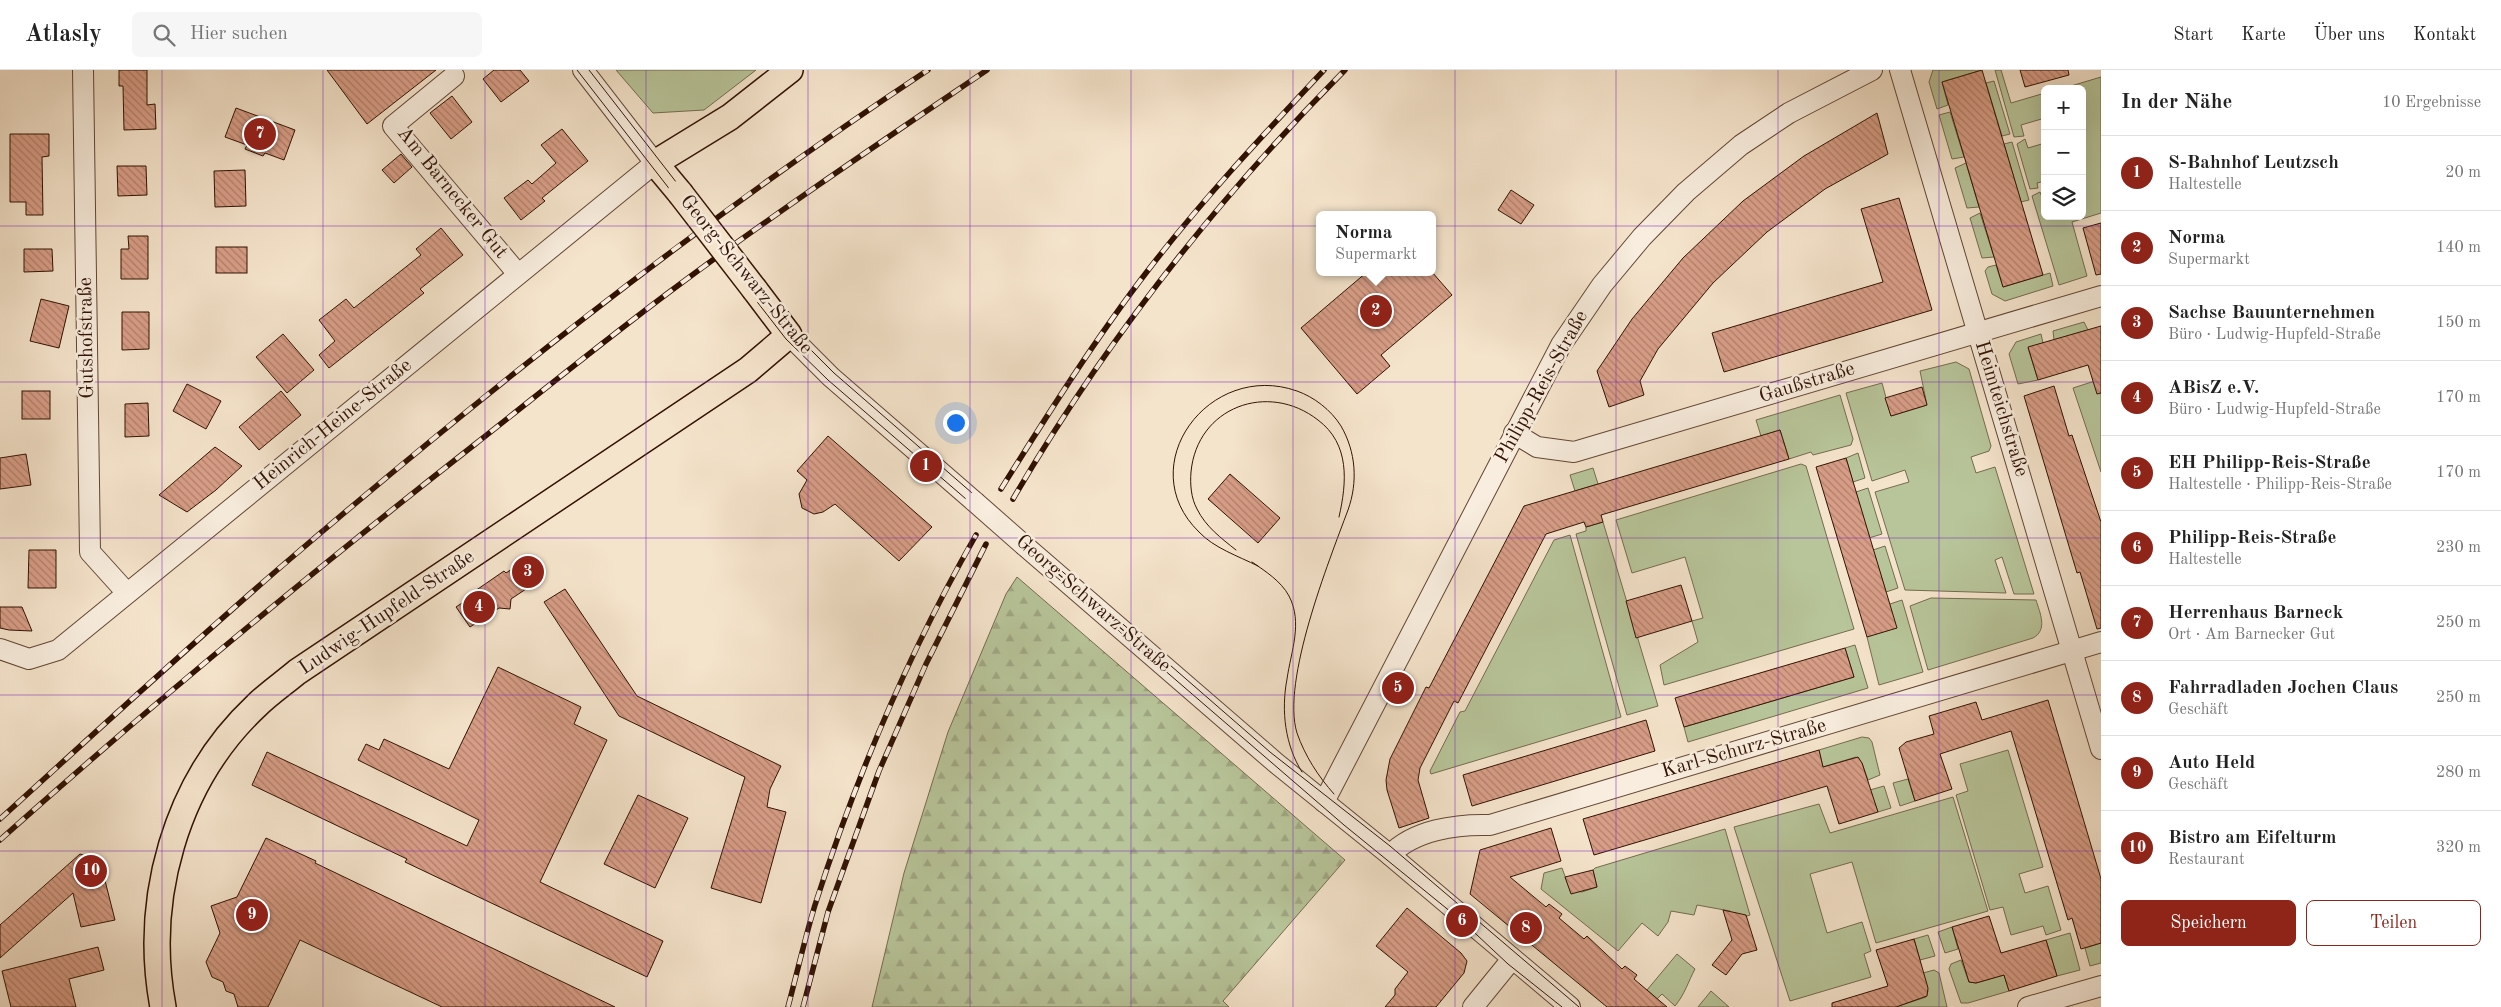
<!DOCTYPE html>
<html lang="de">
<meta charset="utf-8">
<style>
:root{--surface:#fff;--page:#f6f6f6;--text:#222;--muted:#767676;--line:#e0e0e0;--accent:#8f2418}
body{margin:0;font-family:"Old Standard TT",serif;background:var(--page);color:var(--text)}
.controls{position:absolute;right:15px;top:15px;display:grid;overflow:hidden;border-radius:8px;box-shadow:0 5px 20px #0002}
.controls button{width:45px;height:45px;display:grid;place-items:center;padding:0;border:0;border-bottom:1px solid var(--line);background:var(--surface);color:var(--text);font:25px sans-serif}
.you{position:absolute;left:955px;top:352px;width:18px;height:18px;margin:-12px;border:4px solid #fff;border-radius:50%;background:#1a73e8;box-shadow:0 0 0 8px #1a73e833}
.badge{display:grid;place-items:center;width:32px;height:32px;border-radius:50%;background:var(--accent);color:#fff;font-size:16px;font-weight:700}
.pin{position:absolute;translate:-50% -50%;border:2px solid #fff;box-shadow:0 1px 5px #0006}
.popup{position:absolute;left:1316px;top:141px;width:120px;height:65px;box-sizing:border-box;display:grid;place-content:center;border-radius:8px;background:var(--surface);filter:drop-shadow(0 1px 4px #0005);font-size:16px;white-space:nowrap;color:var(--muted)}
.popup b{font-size:19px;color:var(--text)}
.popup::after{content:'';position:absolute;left:50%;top:100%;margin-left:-10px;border:10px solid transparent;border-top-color:var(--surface)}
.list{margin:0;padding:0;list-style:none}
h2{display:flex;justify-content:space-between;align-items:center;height:65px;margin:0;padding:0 20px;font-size:21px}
h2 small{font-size:16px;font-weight:400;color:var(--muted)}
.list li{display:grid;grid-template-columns:32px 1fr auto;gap:15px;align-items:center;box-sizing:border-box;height:75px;padding:0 20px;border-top:1px solid var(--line)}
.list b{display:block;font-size:19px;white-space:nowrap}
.list p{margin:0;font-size:16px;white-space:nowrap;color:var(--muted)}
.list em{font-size:16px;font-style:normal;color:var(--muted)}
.actions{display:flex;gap:10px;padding:15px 20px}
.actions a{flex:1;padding:11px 0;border:1px solid var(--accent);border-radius:8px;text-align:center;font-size:18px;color:var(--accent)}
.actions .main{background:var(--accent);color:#fff}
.icon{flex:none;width:28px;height:28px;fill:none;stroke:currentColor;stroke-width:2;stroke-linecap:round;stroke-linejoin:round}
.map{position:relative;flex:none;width:2101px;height:937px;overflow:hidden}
header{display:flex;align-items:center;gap:30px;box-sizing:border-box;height:70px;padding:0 25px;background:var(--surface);border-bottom:1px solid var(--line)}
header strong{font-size:24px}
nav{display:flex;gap:28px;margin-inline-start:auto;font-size:18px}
.search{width:350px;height:45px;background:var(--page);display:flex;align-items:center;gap:12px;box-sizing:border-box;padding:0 18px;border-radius:8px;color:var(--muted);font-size:19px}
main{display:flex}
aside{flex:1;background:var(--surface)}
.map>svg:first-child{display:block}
.green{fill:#b8c59a;stroke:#746c4e}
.forest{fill:url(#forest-firs);stroke:#746c4e}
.building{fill:url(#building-back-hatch);stroke:#311203}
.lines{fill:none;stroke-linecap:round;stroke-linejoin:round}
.minor-casing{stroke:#624635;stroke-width:22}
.major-casing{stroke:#311203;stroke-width:28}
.minor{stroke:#f8edde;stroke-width:20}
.major{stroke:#f5e4cc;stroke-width:25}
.tram{stroke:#311203;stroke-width:1}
.rail-casing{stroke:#311203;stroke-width:5.5}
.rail{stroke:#f8edde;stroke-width:4;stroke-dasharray:11;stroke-linecap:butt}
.minor-bridge-casing{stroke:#624635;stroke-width:22;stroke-linecap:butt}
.major-bridge-casing{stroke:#311203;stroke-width:28;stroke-linecap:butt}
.minor-bridge{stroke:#f8edde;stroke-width:20}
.major-bridge{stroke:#f5e4cc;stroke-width:25}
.grid{fill:none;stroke:#7b2cbf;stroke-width:1;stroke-opacity:0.55}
.labels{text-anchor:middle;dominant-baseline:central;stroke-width:5;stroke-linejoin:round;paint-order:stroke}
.street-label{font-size:20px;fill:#311203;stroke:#f8edde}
</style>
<header>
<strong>Atlasly</strong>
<div class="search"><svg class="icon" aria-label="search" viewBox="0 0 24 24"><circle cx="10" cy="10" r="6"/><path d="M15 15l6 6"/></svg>Hier suchen</div>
<nav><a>Start</a><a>Karte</a><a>Über uns</a><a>Kontakt</a></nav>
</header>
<main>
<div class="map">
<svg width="2101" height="937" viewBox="0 0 2101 937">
<defs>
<pattern id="forest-firs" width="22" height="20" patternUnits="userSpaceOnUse" patternTransform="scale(1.25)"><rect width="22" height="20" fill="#b8c59a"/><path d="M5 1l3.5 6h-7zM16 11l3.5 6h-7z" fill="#9fa883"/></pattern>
<pattern id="building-back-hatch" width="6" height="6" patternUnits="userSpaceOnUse" patternTransform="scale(1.25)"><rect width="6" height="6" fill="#d89e87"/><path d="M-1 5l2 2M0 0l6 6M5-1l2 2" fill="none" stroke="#b07f6c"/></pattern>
</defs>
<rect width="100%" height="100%" fill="#f5e4cc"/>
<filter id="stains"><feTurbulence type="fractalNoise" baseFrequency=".004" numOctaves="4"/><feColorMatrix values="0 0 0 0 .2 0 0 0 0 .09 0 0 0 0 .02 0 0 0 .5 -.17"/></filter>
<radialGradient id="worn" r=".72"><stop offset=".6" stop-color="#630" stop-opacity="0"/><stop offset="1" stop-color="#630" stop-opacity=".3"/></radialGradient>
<g class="green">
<polygon points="616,0 756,0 704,40 653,43"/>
<polygon points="1933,0 1982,0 1942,12 1948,35 1937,39 1929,12"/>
<polygon points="1995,0 2001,0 2011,33 2045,23 2045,48 2021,55 2024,66 2014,67"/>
<polygon points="2101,7 2101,143 2072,152 2087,206 2059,215 2032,126 2040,122 2045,135 2045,146 2082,146 2082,19 2061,19"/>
<polygon points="1994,11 2010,64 2002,66 1986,13"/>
<polygon points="1950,42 1964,87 1952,89 1939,45"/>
<polygon points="2025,69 2028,78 2045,73 2045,111 2037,113 2038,118 2030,119 2017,74"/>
<polygon points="2012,72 2029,130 2021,132 2004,74"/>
<polygon points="1966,93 1979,137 1967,138 1955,98"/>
<polygon points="1980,143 1994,187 1982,188 1970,148"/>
<polygon points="1996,195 2003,217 2050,203 2053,216 2005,231 1992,224 1985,201 1988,197"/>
<polygon points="2084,252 2088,260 2054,270 2053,261"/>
<polygon points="2041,264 2043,273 2028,278 2038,310 2018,314 2009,284 2016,272"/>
<polygon points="1956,292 1969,299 1991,376 1989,381 1971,387 1976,403 1995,397 2034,524 2014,524 2002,487 1995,490 2006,523 1905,520 1875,422 1909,412 1905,400 1872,411 1846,323 1882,313 1891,346 1927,335 1920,301"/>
<polygon points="2101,309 2101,402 2073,318"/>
<polygon points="1840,325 1853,369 1851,375 1813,385 1811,382 1789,389 1780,360 1761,366 1756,350"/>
<polygon points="1858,383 1865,408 1853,412 1846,388"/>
<polygon points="1801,394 1806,396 1854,559 1664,615 1660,595 1698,572 1692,551 1703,548 1685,487 1632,503 1616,450"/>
<polygon points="1593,398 1598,414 1575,421 1570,405"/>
<polygon points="1868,418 1882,464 1869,468 1856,422"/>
<polygon points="1603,452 1658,636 1627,645 1576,464 1586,461 1586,457"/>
<polygon points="1570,465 1621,647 1431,704 1430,701 1460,642 1465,641 1554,470"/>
<polygon points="1885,476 1898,518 1886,522 1873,480"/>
<path d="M1931,528L2036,530C2040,543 2048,560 2033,568L1928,600L1910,536Z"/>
<polygon points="1902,530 1923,602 1879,615 1867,567 1890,534"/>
<polygon points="1855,575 1868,618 1688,672 1684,657 1854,607 1845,578"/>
<polygon points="1862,667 1869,668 1872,672 1880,705 1868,710 1862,693 1856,687 1823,697 1819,680"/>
<polygon points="2008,680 2043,797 2019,804 2025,823 2048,816 2061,860 2046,865 2043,856 2011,865 2003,837 1990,840 1956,725 1968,721 1960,694"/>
<polygon points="1908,709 1915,731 1900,736 1893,713"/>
<polygon points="1884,716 1891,738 1878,742 1870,720"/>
<polygon points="1953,727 1988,841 1876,873 1852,792 1810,804 1827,863 1862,852 1871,881 1864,884 1871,907 1790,931 1734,757 1819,734 1830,763"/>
<polygon points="1725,759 1750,845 1727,853 1730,841 1697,835 1694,845 1671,841 1668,852 1658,866 1642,853 1618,881 1541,819 1544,803 1562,798 1570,820 1582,822 1597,817 1593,800 1595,798"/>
<polygon points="1952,857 1958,879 1945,883 1938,862"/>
<polygon points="2070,863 2080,900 2057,906 2046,870"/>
<polygon points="1928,865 1935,886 1920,890 1914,869"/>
<polygon points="2101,873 2101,893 2090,896 2085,878"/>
<path d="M1677,884L1695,899C1688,912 1685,924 1675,936L1662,924L1657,929L1647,920Z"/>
<polygon points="1961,890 1969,912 1976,913 2004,905 2009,921 1968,933 1961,933 1949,899 1951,894"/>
<polygon points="1934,900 1939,903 1947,937 1896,937 1926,927 1928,921 1923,903"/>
<polygon points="1711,921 1729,937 1698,937"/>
</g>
<polygon class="forest" points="1017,507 1345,790 1223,931 1229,937 872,937 904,803 948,662 1006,524"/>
<g class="building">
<polygon points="119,0 147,0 147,35 155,34 156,59 124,60 123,16 119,16"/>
<polygon points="327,0 436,0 367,54"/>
<polygon points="494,0 520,0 529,11 501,32 483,9"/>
<polygon points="1982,0 2043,205 2003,217 1942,12"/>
<polygon points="2020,0 2068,0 2069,5 2025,17"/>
<polygon points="452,26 472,52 451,69 430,43"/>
<polygon points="236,38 295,60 284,90 265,83 263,86 245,79 247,75 225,67"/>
<polygon points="1877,43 1888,84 1825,119 1767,162 1713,213 1658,279 1640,311 1644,325 1609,337 1597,301 1632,249 1683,188 1743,131 1804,86"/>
<polygon points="562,59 588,91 542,128 545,131 521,150 504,128 528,110 532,114 556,93 541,75"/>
<polygon points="10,64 49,64 49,86 42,87 43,145 26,145 26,132 10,132"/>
<polygon points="401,84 412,97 394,113 382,100"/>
<polygon points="117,96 146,96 147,125 118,126"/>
<polygon points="245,100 246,136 215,137 214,101"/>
<polygon points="1511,120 1534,135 1521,154 1498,140"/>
<polygon points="1899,128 1932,240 1724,302 1712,263 1883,212 1861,139"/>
<polygon points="2101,153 2101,204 2096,205 2083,158"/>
<polygon points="441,158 463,185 420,219 424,223 329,298 319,285 335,271 319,250 346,229 354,238 421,185 416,179"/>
<polygon points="128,166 148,166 148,209 121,209 121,179 129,179"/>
<rect x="216" y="177" width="31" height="26"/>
<polygon points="24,179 52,179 53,201 24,202"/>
<polygon points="1367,202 1432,202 1452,225 1381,285 1390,296 1357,324 1301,258"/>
<polygon points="41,229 69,236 59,278 30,271"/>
<polygon points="122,242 149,242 149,279 122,280"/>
<polygon points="2101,256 2101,323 2097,324 2088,295 2038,310 2028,277"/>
<polygon points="283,264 314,300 287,323 256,287"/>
<polygon points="187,314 221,331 206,359 173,341"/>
<polygon points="2054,316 2069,366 2072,365 2101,452 2101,558 2097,559 2080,502 2077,503 2024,326"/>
<polygon points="1922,317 1927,335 1891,346 1885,328"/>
<rect x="22" y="321" width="28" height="28"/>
<polygon points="281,321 301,345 259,380 239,357"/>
<polygon points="148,333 149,366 125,367 125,334"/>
<polygon points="1780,360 1789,389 1601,445 1603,452 1586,457 1584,452 1546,464 1458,633 1454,631 1420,698 1418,710 1429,748 1399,758 1387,720 1386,710 1390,689 1426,617 1429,618 1524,436"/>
<polygon points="828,366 932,457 899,491 835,434 823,442 814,444 802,438 799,424 807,410 797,401"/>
<polygon points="215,377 242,396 216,420 187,442 159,425"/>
<polygon points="26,384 31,415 0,419 0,388"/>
<polygon points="1846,388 1897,558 1867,567 1816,397"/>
<polygon points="1230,404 1280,448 1258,473 1208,429"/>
<polygon points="29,480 56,480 56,518 28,518"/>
<polygon points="527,489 541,509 511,529 510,539 499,538 470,557 456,537 477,523 475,521 504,501 506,503"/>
<polygon points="1681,515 1692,551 1636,568 1626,531"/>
<polygon points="565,519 637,626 781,696 770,719 767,737 786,742 761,833 711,818 745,707 619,646 544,532"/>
<polygon points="0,537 22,537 32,561 9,560 0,558"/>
<polygon points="1845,578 1854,607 1684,657 1675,628"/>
<polygon points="498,597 581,637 574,654 607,670 540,812 663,871 647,907 405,792 407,789 252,715 267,682 467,776 479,750 358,690 366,674 379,680 384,669 449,699"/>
<polygon points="2048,630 2101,809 2101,873 2081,879 2072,848 2068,850 2011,661 1940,684 1952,719 1915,731 1899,678 1906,672 1934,664 1929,646 1976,632 1982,650"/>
<polygon points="1646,650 1655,681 1472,736 1463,705"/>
<polygon points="1819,680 1823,697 1858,687 1862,693 1878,742 1839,754 1827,716 1594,785 1583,749"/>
<polygon points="638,725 688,748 655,818 604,794"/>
<polygon points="1551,758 1561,791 1510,807 1546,837 1549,834 1562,844 1559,848 1584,869 1587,866 1622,899 1625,896 1637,905 1634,909 1667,937 1607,937 1470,824 1480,780"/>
<polygon points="266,768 316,791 315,793 615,937 442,937 300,870 268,937 238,937 234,924 226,921 223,912 212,907 206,892 220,863 211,836 237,827"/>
<polygon points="80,784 100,791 115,850 81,857 73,823 0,888 0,855"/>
<polygon points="1593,800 1597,817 1571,824 1565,807"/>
<polygon points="1407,838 1461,883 1467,891 1464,903 1436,937 1385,937 1395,925 1395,919 1408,902 1376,876"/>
<polygon points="1723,840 1746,845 1757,880 1742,884 1726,905 1712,895 1732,870"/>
<polygon points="1989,846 2001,883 2046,870 2057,906 2009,921 2004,905 1976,913 1969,912 1952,857"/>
<polygon points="1914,869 1928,918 1927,926 1896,937 1832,937 1832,933 1888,916 1876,880"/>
<polygon points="98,877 104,900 69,909 76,937 11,937 2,901"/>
</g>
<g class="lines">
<defs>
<g id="minor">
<polyline points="83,0 90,482 127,523"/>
<polyline points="1900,0 2101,679"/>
<polyline points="454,6 393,56 518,204"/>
<polyline points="789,265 831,307 975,432"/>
<polyline points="1514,363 1537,377 1574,382 2101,226"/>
<polyline points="1025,476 1276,693 1390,785 1570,937"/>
<polyline points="0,579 29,589 58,580 655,93 583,0"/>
<polyline points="1324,732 1561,275 1602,215 1642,167 1686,122 1741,75 1789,43 1872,0"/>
<path d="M1390,785C1414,760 1456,754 1490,755L2101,572"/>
<polyline points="1473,937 1512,889"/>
<polyline points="2028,937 2101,916"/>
</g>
<g id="major">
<polyline points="680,123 655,93 730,47 790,0"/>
<path d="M163,937C143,830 175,712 256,636C268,624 284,613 297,602L748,300L789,265L755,220"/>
</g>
</defs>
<use href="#minor" class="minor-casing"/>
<use href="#major" class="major-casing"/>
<use href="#minor" class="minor"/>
<use href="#major" class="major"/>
<g class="tram">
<polyline points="577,0 786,269 828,310 1344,755 1462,851 1508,894 1562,937"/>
<polyline points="589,0 792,261 834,303 1270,682 1390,776 1579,937"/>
<path d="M1236,480C1221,468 1206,457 1197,439C1191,428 1190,414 1191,402C1197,337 1268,311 1318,350C1350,374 1347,412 1339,447"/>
<path d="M1252,492C1265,501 1281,511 1289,526C1303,553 1291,581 1287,609C1281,641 1285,675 1302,702"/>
<path d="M1258,496C1238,486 1214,478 1199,462C1131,396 1209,290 1297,321C1314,327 1331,340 1341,356C1356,382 1358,412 1348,440C1329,491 1281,611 1297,663C1305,686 1318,706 1334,724"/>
</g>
<defs>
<g id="rail">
<path d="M1001,419C1048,344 1095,269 1149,199C1203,129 1264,64 1324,0"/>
<path d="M1013,429C1104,273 1217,129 1345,0"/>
<path d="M0,749C96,662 192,573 290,489C494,314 705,148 928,0"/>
<path d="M0,770C153,633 312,502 474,375C540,323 605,270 672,220C775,143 881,72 987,0"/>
<path d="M788,937C797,903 805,868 815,835C856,707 909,582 976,465"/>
<polyline points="803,937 828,842 879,701 926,594 986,474"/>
</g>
</defs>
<use href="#rail" class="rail-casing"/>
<use href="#rail" class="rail"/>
<defs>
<polyline id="minor-bridge" points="975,432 1025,476"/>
<polyline id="major-bridge" points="680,123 755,220"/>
</defs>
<use href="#minor-bridge" class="minor-bridge-casing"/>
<use href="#major-bridge" class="major-bridge-casing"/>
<use href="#minor-bridge" class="minor-bridge"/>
<use href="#major-bridge" class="major-bridge"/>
</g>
<path class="grid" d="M162,0V937M323,0V937M485,0V937M646,0V937M808,0V937M970,0V937M1131,0V937M1293,0V937M1455,0V937M1616,0V937M1778,0V937M1939,0V937M0,156H2101M0,312H2101M0,468H2101M0,625H2101M0,781H2101"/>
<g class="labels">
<g class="street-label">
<text transform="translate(452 123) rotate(51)">Am Barnecker Gut</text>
<text transform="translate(746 205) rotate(51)">Georg-Schwarz-Straße</text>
<text transform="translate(87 268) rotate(-91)">Gutshofstraße</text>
<text transform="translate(1807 313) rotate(-17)">Gaußstraße</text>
<text transform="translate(1542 317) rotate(-61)">Philipp-Reis-Straße</text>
<text transform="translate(2001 339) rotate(73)">Heimteichstraße</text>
<text transform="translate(333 355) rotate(-39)">Heinrich-Heine-Straße</text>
<text transform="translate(1093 534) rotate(41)">Georg-Schwarz-Straße</text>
<text transform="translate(387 543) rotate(-34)">Ludwig-Hupfeld-Straße</text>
<text transform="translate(1744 679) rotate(-16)">Karl-Schurz-Straße</text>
</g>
</g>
<rect width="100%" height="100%" filter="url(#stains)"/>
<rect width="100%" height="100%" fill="url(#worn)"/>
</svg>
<div class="controls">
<button>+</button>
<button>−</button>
<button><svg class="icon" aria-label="layers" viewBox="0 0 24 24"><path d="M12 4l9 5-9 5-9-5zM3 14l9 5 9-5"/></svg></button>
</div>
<div class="you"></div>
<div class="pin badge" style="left:926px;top:396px">1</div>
<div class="pin badge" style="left:1376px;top:241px">2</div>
<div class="popup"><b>Norma</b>Supermarkt</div>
<div class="pin badge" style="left:528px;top:502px">3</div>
<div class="pin badge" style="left:479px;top:537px">4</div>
<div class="pin badge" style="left:1398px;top:618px">5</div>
<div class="pin badge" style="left:1462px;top:851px">6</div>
<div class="pin badge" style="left:260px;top:64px">7</div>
<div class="pin badge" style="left:1526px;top:858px">8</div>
<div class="pin badge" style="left:252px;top:845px">9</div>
<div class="pin badge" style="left:91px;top:801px">10</div>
</div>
<aside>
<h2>In der Nähe<small>10 Ergebnisse</small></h2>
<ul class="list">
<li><span class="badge">1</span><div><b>S-Bahnhof Leutzsch</b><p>Haltestelle</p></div><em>20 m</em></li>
<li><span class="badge">2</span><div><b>Norma</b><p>Supermarkt</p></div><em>140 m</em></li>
<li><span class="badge">3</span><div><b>Sachse Bauunternehmen</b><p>Büro · Ludwig-Hupfeld-Straße</p></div><em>150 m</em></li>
<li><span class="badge">4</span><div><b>ABisZ e.V.</b><p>Büro · Ludwig-Hupfeld-Straße</p></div><em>170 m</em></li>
<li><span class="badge">5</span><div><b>EH Philipp-Reis-Straße</b><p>Haltestelle · Philipp-Reis-Straße</p></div><em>170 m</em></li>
<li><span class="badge">6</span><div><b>Philipp-Reis-Straße</b><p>Haltestelle</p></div><em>230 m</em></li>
<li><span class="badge">7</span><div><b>Herrenhaus Barneck</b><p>Ort · Am Barnecker Gut</p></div><em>250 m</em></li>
<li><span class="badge">8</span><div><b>Fahrradladen Jochen Claus</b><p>Geschäft</p></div><em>250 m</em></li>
<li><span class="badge">9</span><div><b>Auto Held</b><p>Geschäft</p></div><em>280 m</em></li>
<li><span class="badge">10</span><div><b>Bistro am Eifelturm</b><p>Restaurant</p></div><em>320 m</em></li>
</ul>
<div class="actions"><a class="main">Speichern</a><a>Teilen</a></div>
</aside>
</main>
